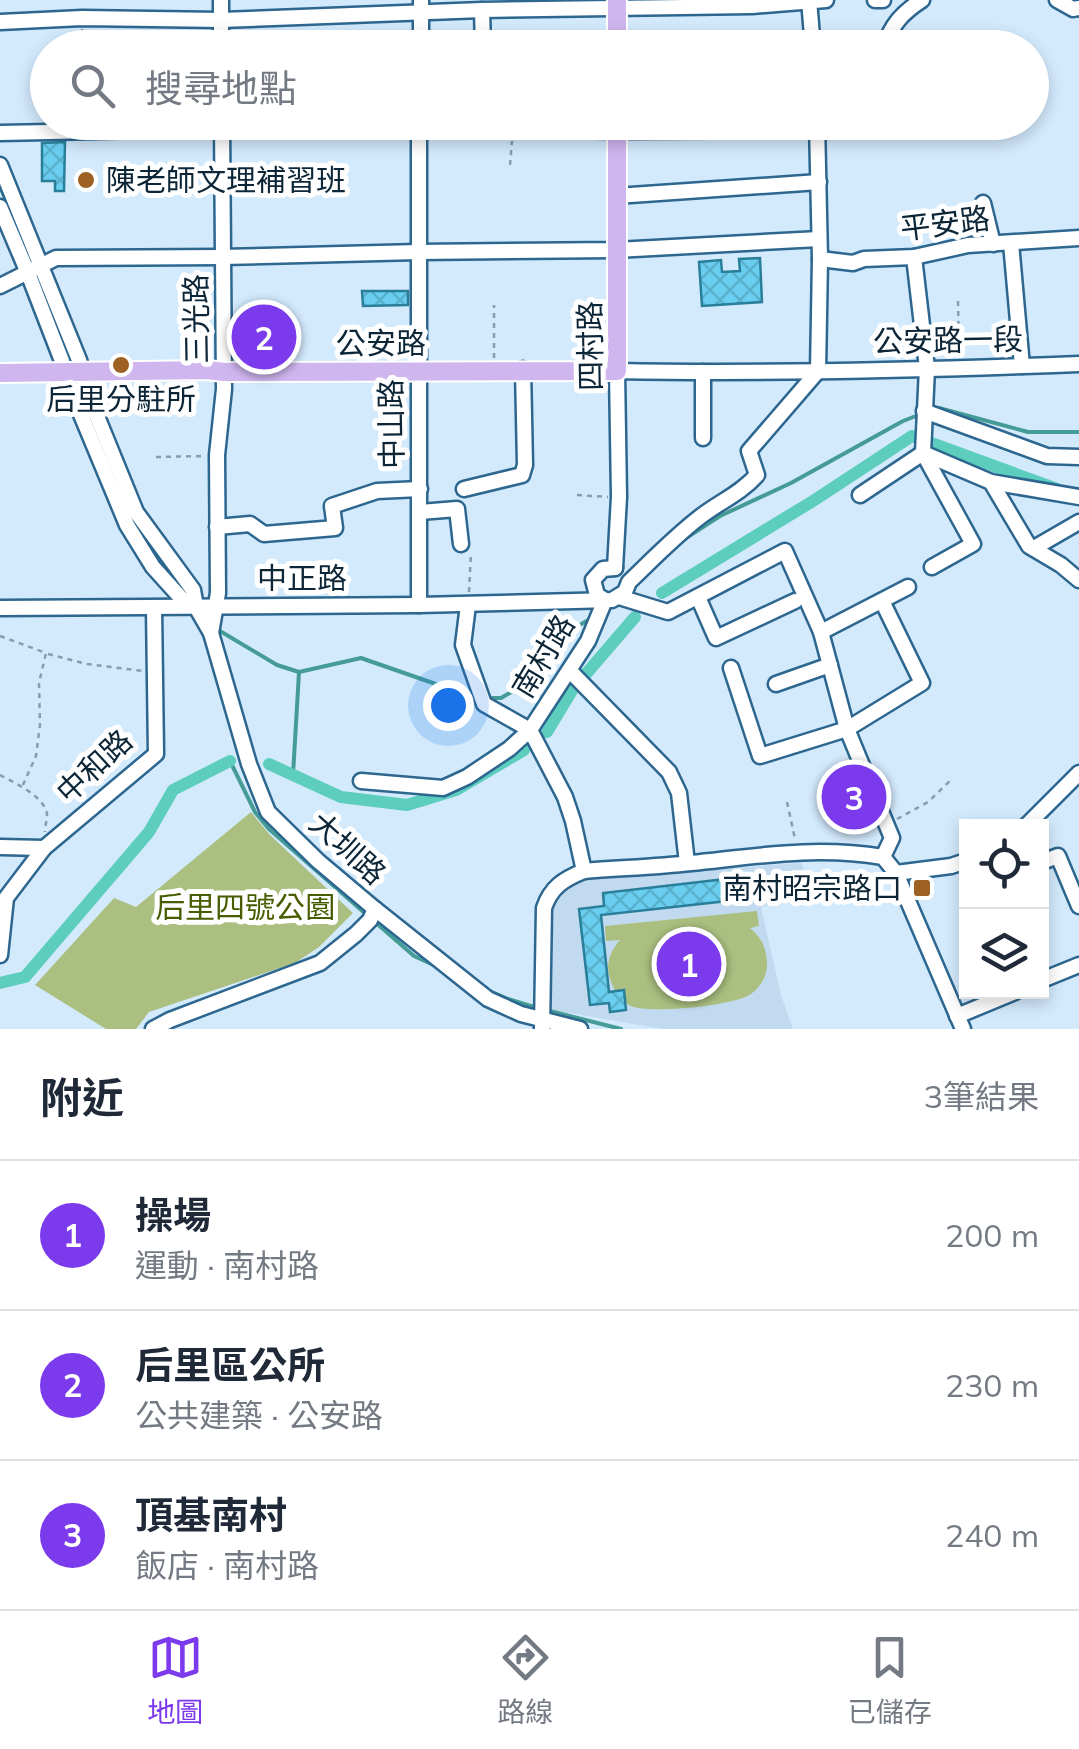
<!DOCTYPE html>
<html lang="zh-TW">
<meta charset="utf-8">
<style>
:root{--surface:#fff;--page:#f2f2f3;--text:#1f2937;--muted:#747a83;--line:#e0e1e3;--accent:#7c3aed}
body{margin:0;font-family:Mulish,"Noto Sans TC",sans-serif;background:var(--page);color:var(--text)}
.controls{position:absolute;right:30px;bottom:30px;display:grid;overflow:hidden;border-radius:0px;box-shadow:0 5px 15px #0003}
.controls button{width:90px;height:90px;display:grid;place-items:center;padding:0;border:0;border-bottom:2px solid var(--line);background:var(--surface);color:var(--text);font:50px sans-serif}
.you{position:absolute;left:448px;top:705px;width:35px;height:35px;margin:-25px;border:8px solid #fff;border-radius:50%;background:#1a73e8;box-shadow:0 0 0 15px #1a73e833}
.badge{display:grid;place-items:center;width:65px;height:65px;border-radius:50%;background:var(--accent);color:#fff;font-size:32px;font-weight:700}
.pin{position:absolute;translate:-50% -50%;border:5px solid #fff;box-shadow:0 2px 10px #0006}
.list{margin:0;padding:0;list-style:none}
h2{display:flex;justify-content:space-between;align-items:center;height:130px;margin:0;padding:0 40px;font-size:42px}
h2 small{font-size:32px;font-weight:400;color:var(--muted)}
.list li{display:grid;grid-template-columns:65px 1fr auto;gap:30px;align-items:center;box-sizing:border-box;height:150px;padding:0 40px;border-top:2px solid var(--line)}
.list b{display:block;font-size:38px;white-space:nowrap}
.list p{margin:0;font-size:32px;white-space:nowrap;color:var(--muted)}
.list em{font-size:32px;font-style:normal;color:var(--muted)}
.icon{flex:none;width:55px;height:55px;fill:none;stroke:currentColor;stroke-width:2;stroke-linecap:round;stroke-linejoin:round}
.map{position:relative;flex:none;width:1079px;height:1029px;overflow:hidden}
.search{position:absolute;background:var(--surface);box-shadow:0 5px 15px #0003;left:30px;right:30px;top:30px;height:110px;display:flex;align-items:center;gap:25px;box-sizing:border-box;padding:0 35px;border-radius:55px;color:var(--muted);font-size:38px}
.sheet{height:580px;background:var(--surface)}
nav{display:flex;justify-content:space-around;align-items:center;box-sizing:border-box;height:140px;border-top:2px solid var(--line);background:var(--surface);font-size:28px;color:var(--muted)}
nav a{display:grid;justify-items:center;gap:5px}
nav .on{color:var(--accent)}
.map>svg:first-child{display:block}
.built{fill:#c1daef}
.green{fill:#abc080}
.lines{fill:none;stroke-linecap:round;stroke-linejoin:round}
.stream{stroke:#459b95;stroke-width:4}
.canal{stroke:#5dcdbd;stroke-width:12}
.building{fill:url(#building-cross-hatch);stroke:#297f99;stroke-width:2.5}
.minor-casing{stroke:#2d6790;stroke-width:19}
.major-casing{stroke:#fff;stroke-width:22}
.path{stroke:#859daf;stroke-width:2.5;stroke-dasharray:5 5;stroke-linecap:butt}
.minor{stroke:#fff;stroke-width:14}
.major{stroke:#cfb6ef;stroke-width:18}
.poi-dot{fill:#9d6223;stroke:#fff;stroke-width:4}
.labels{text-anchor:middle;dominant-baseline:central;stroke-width:10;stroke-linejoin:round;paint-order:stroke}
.poi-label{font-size:30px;fill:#0d2637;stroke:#fff;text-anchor:start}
.street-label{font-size:30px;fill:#0d2637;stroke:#fff}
.park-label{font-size:30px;fill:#485c00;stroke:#fff}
</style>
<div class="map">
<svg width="1079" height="1029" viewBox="0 0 1079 1029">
<defs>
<pattern id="building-cross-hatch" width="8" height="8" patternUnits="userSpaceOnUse" patternTransform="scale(2.5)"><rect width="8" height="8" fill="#69cef0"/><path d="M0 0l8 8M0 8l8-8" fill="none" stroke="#5ab1ce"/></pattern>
</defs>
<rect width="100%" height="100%" fill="#d3eafd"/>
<polygon class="built" points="802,863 810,897 761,907 781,995 793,1029 663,1029 552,1010 550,915 556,898 575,879"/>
<g class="green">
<polygon points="251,812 270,835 353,913 319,947 295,963 149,1012 136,1029 106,1029 35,985 114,898 136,907"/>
<path d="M757,911L759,926L750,928C761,937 766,947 767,961C768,974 762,986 751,994C735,1006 649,1014 631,1006C619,1000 612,988 609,975C606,961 611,951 620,940L606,941L605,926Z"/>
</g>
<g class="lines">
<g class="stream">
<polyline points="0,186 33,265"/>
<polyline points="36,273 70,355"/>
<polyline points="935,409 939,408 1028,432 1079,432"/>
<polyline points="134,519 140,533 176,582"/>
<polyline points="683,540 720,516 791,483 903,421 921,414"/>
<polyline points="220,631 277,665 299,672 361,658 476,698"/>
<polyline points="486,698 501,698 549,670 571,630 592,618"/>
<polyline points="230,761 255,812 269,829 368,916"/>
<polyline points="293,775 299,672"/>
<polyline points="375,922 414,956 440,968"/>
<polyline points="485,989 508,999 537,1008"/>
<polyline points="546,1010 621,1029"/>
</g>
<g class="canal">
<polyline points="662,593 813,501 912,436 1057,489"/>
<polyline points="547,732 573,689 635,617"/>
<polyline points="269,764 341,797 407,805 456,790 524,750"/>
<polyline points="0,983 25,977 149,832 173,790 230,761"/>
</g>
</g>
<g class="building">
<polygon points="65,142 64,191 55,191 55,181 42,181 42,143"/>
<polygon points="760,258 762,302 702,306 699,262 721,260 722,272 740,271 739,259"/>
<polygon points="362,291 408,291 408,305 363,306"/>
<polygon points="286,325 287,349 242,350 242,326"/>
<polygon points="761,875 763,897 601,915 609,992 624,990 626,1010 610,1012 609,1003 590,1005 579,909 604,906 603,893"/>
</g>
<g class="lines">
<defs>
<g id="minor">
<polyline points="221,0 221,48"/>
<polyline points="809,0 813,48"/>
<polyline points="875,0 883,0"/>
<polyline points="1057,0 1073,9 1079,8"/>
<polyline points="482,10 483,48"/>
<polyline points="0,22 82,18 221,20 482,10 752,6 826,0"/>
<polyline points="421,48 421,0"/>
<path d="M884,48C891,25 902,13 922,0"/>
<polyline points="817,122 820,259 818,371"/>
<polyline points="0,133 293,127 419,130 486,128 616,131 817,130"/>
<polyline points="0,165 79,360 92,404 136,512 193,590 196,607 211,633 249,764 268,812 318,861 375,909 488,999 521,1014 580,1029"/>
<polyline points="616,196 819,182"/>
<polyline points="983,203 993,244"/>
<polyline points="0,207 28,273 62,361 70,388 127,525 153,567 181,598 196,607"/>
<polyline points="1011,243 1022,366"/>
<polyline points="914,257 927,368 923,453 973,544 932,567"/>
<polyline points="820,259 853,263 864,259 914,257 968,245 1079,238"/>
<polyline points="0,286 56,258 222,257 418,252 616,250 819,239"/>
<polyline points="924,411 1047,456 1079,457"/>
<polyline points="703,438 703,372"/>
<polyline points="991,482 1079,497"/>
<polyline points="464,489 522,475 525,465 523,369"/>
<polyline points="860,495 923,453 991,482 1029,546 1061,565 1079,580"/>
<polyline points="420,512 457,509 461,544"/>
<polyline points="217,527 250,524 264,534 335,528 332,506 377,491 420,489"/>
<polyline points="1034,548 1079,522"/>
<path d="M615,568L619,497L617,371C771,374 925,370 1079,364"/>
<polyline points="619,597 668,612 785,551 821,632 847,729 892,838 883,857"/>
<polyline points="698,597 716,638 795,601"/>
<path d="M605,600L588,641L530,730L565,797L573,821L584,871C620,868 656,867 691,863C759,856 815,846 883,857L896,873L963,1029"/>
<polyline points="605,600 597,595 593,580 603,569 615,568"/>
<polyline points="419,605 419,122"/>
<path d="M0,608L419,605L612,600L625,592L629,582C652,560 674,537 700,517C719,502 740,494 757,475L749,451L818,371"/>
<polyline points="821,632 908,587"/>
<polyline points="211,633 218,593 217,455 224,389 222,122"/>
<polyline points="731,668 760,756 847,729 922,683 882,601"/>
<polyline points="570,671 669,772 679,793 687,863"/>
<polyline points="776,684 830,665"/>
<polyline points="361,781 443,788 467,777 509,749 530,730 484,704 463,645 468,605"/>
<polyline points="1026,826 1079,773"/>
<polyline points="0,847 44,848 156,754 154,608"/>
<polyline points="1042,862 1058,856 1079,906"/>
<polyline points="896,873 951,866 966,861"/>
<polyline points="0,955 6,898 44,848"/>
<polyline points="1042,980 1079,965"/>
<polyline points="957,1016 1015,992"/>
<path d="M542,1028L544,908C551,887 564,879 584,871"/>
<polyline points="153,1029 170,1020 320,963 356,934 370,920 375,909"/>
</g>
<g id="major">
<polyline points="617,0 617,48"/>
<polyline points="0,373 207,370 224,372 617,371 617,122"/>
</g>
</defs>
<use href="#minor" class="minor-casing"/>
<use href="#major" class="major-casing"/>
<g class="path">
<polyline points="82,29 82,48"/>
<polyline points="510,165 512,141"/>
<polyline points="958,301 959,355"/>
<polyline points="494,358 494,305"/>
<polyline points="156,457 204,456"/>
<polyline points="577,495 608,497"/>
<polyline points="469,592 471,553"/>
<polyline points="0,636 46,653 39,683 40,725 36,756 22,787"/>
<polyline points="48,654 87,664 143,671"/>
<path d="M0,775C15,783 44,796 47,814C47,820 45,826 45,832"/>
<polyline points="787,802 795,839"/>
<polyline points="897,819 928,802 953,778"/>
</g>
<use href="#minor" class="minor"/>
<use href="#major" class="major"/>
</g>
<g class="poi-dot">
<circle cx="86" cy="180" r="10"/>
<circle cx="121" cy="365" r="10"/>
<rect x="912" y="878" width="20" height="20" rx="5"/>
</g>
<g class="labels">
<g class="poi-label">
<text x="106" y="180">陳老師文理補習班</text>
<text x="121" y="399" text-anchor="middle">后里分駐所</text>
<text x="902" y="888" text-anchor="end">南村昭宗路口</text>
</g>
<g class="street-label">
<text transform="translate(945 223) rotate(-7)">平安路</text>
<text transform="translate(196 319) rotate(-91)">三光路</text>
<text transform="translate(948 340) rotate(-1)">公安路一段</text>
<text x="381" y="343">公安路</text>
<text transform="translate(590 346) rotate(-91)">四村路</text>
<text transform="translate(391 424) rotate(-91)">中山路</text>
<text x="302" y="578">中正路</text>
<text transform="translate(543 656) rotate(-59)">南村路</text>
<text transform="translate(94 766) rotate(-43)">中和路</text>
<text transform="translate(348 848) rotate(42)">大圳路</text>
</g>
<g class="park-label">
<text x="245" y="907">后里四號公園</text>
</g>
</g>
</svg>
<div class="controls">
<button><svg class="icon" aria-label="locate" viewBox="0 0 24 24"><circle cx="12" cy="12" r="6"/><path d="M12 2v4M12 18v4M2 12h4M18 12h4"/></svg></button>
<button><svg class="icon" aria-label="layers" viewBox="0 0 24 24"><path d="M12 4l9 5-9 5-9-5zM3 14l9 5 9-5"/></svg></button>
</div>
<div class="you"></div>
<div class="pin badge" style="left:689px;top:964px">1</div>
<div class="pin badge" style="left:264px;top:337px">2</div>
<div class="pin badge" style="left:854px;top:797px">3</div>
<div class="search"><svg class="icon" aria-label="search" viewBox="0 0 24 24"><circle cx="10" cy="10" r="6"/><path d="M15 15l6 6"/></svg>搜尋地點</div>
</div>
<section class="sheet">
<h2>附近<small>3筆結果</small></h2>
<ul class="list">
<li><span class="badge">1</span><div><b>操場</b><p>運動 · 南村路</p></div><em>200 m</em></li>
<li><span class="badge">2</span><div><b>后里區公所</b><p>公共建築 · 公安路</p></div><em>230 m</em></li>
<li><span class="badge">3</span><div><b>頂基南村</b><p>飯店 · 南村路</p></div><em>240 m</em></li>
</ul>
</section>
<nav>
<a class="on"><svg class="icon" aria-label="map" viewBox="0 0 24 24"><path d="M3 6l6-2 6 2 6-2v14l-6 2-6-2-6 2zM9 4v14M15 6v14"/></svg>地圖</a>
<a><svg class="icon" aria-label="directions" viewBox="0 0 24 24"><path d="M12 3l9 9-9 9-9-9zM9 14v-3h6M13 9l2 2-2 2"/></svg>路線</a>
<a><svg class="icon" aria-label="saved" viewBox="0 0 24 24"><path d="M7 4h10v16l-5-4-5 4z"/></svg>已儲存</a>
</nav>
